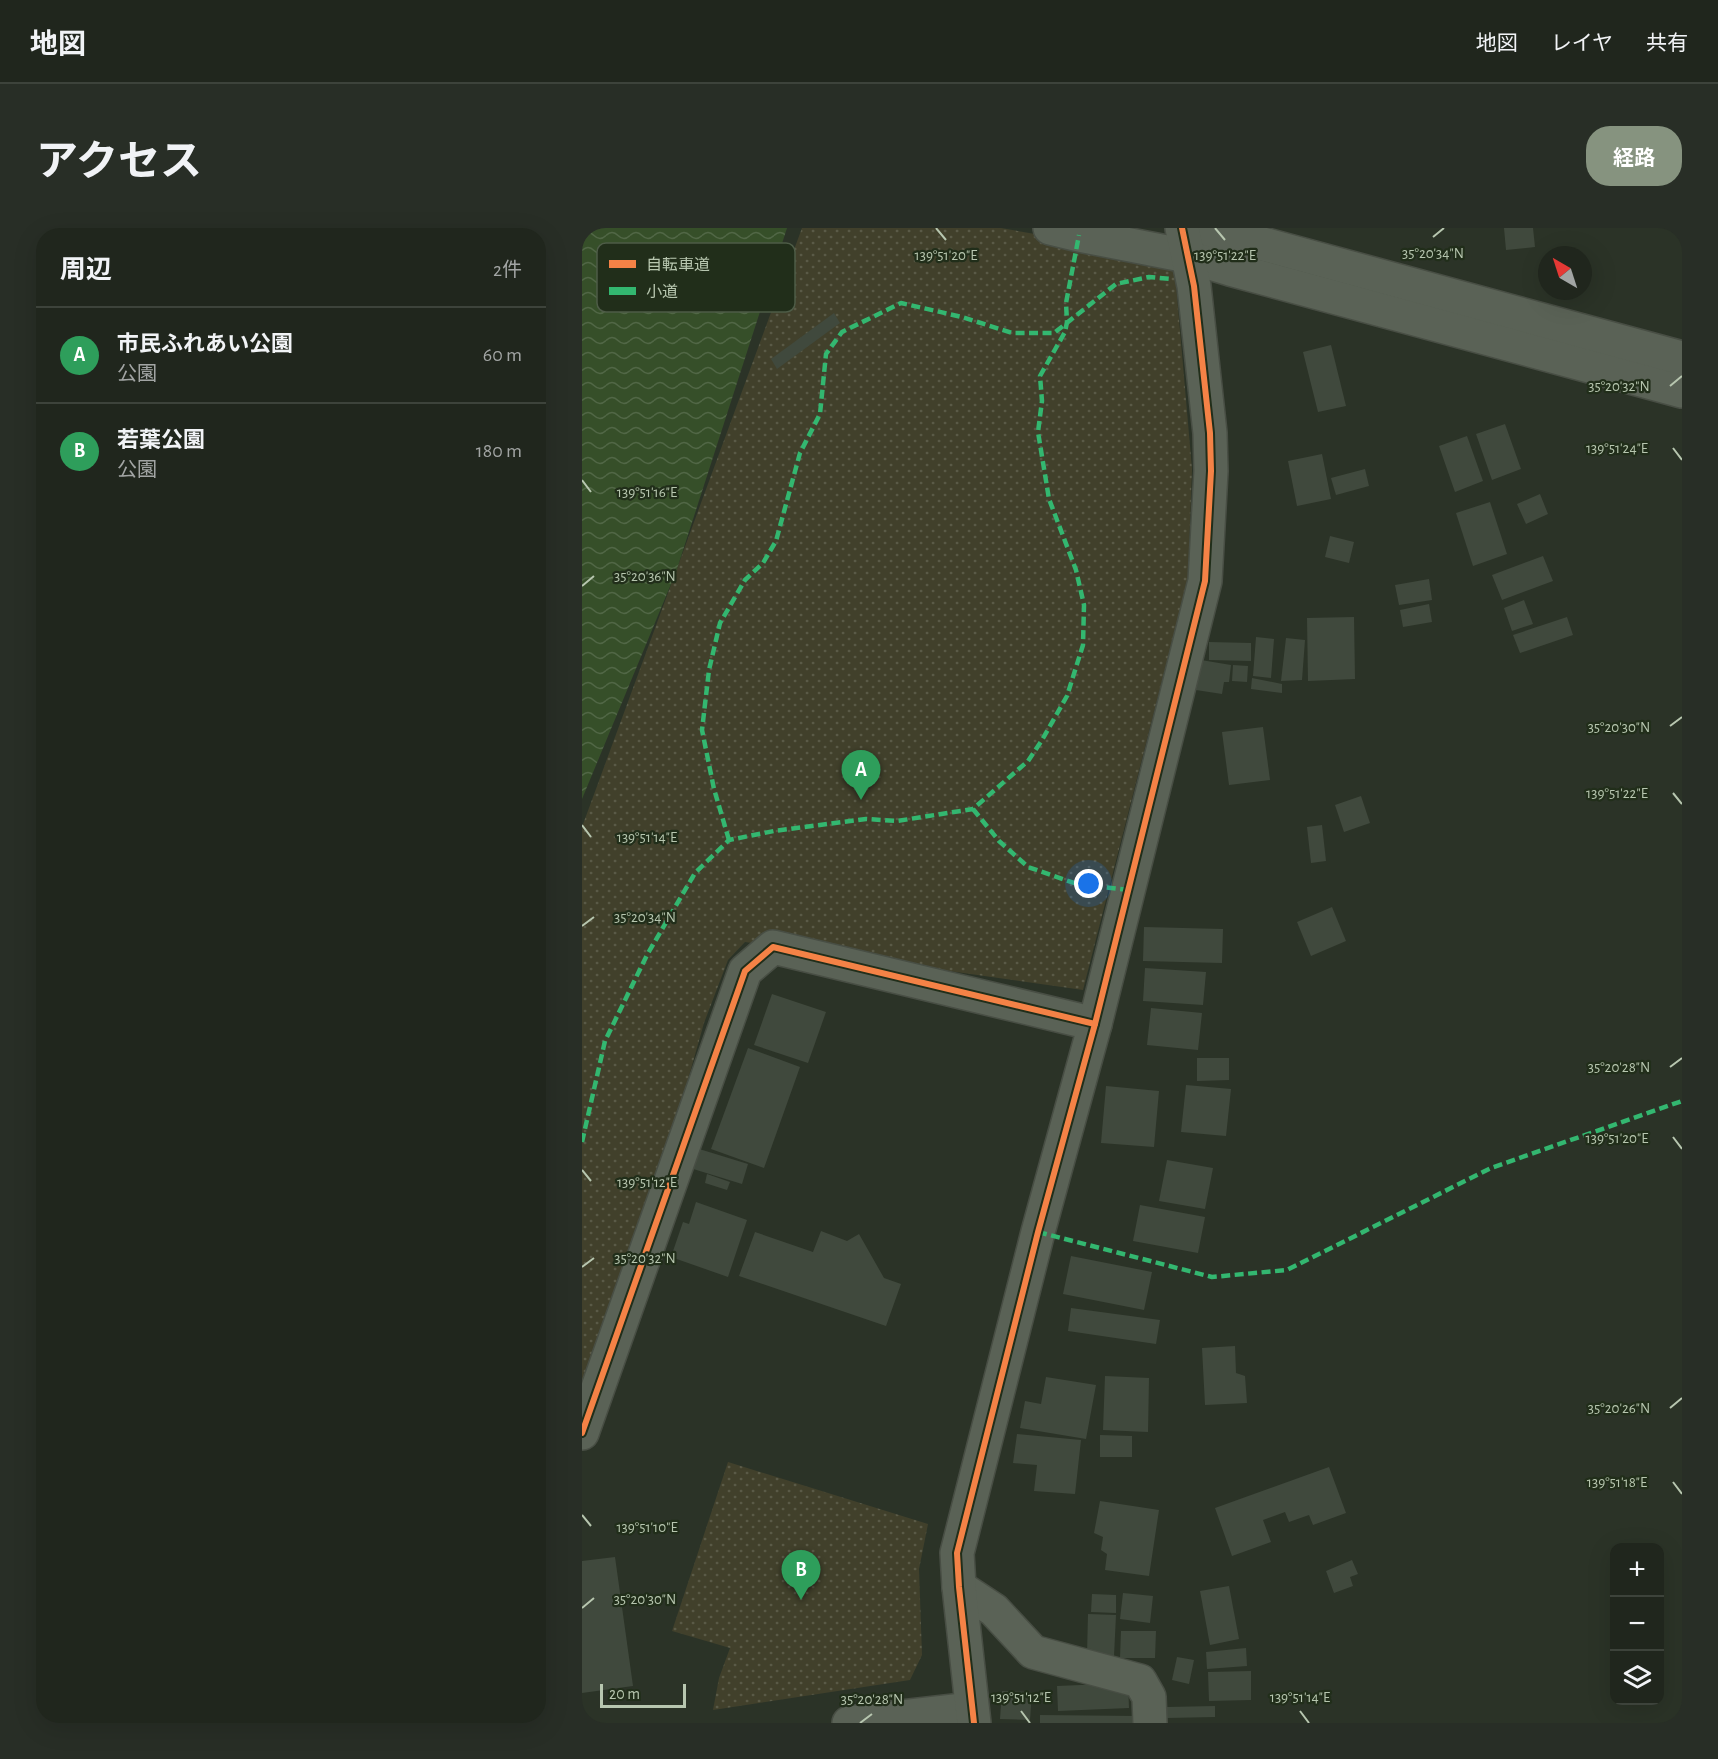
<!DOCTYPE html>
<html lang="ja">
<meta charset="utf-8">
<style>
:root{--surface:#20261d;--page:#282e26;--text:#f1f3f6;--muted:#a2a5a4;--line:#3d433b;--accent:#86937f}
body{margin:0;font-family:"Alegreya Sans","Noto Sans JP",sans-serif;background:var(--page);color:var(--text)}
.controls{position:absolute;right:18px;bottom:18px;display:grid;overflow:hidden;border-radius:12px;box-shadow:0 6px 24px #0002}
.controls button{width:54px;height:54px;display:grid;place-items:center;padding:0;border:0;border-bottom:2px solid var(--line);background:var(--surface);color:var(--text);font:30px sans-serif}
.compass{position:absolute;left:956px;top:18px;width:54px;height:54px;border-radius:50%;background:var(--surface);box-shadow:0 6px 24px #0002;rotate:321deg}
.scale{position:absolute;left:18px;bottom:15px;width:86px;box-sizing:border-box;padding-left:6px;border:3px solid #b7c6af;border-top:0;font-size:16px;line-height:21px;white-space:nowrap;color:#b7c6af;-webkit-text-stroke:4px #212e1a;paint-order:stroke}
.you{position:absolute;left:507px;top:656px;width:21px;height:21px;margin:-15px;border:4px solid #fff;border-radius:50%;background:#1a73e8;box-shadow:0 0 0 9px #1a73e833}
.badge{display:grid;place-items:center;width:39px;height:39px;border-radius:50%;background:var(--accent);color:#fff;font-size:20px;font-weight:700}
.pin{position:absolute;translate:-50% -50px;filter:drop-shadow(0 2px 3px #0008)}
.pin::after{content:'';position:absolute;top:32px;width:21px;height:18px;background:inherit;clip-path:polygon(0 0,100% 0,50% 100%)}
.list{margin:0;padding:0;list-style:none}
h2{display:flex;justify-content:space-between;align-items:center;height:78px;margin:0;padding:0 24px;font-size:26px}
h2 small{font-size:20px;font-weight:400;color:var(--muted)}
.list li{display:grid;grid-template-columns:39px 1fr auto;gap:18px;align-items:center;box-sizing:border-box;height:96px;padding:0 24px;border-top:2px solid var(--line)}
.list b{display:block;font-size:22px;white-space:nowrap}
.list p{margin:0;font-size:20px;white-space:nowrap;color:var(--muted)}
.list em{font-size:20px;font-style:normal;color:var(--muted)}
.icon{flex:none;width:33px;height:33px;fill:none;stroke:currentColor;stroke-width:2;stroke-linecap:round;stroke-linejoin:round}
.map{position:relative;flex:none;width:1100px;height:1495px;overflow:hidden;border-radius:24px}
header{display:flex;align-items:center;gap:36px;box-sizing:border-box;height:84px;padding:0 30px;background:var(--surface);border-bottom:2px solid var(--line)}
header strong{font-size:28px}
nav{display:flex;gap:33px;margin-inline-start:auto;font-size:21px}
.intro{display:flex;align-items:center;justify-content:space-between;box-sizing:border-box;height:144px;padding:0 36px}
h1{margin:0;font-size:42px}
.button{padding:15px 27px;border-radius:24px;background:var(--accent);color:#fff;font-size:21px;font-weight:700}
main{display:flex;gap:36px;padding:0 36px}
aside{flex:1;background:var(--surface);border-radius:24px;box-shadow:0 6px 24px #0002}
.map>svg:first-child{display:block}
.park{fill:url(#park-dots)}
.water{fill:url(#water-waves)}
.building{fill:#40493d}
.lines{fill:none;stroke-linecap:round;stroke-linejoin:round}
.minor-casing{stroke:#484e44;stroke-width:36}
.minor{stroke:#5a6256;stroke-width:33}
.quiet{stroke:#33b770;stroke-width:4.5;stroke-dasharray:9 4.5;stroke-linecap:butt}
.cycleway-casing{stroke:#212e1a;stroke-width:10}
.cycleway{stroke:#f48246;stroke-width:6}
.ticks{fill:none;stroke:#b7c6af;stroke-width:2}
.key{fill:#212e1a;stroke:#4e5c47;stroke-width:1.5}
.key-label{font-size:16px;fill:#b7c6af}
.ticks-label{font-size:15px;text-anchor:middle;fill:#b7c6af;stroke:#212e1a;stroke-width:4.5;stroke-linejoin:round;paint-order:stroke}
</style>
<header>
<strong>地図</strong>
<nav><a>地図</a><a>レイヤ</a><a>共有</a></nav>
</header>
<div class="intro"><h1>アクセス</h1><a class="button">経路</a></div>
<main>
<aside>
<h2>周辺<small>2件</small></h2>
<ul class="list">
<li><span class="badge" style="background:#2e9e5b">A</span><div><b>市民ふれあい公園</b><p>公園</p></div><em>60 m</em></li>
<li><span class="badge" style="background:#2e9e5b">B</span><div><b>若葉公園</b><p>公園</p></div><em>180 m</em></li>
</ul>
</aside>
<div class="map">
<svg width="1100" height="1495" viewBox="0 0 1100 1495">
<defs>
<pattern id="park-dots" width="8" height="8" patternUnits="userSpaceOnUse" patternTransform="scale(1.5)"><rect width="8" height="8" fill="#41402b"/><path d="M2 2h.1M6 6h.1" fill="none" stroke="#5a5a47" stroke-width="1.8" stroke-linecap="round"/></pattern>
<pattern id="water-waves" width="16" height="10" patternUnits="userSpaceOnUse" patternTransform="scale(1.5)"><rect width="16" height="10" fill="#364f29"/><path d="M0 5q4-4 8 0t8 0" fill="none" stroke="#516746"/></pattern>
</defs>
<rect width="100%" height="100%" fill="#2b3327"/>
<g class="park">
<polygon points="220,0 419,0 499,14 584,38 593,45 610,241 606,351 501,762 163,714 146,732 122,795 92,901 0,1165 0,599"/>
<polygon points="146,1234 346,1296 337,1341 340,1427 328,1452 131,1482 137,1450 148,1420 90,1403"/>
</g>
<polygon class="water" points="0,0 205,0 94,344 0,571"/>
<g class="building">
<polygon points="922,0 951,0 953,19 924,22"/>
<polygon points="252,85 258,95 195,141 189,131"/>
<polygon points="749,117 764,178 736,184 721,124"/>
<polygon points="923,196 939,241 910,252 894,206"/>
<polygon points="885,208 901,253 873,264 857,218"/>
<polygon points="740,226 749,271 715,278 706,233"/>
<polygon points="783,241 787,258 754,267 749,250"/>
<polygon points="958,266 966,286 944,296 935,276"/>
<polygon points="908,274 925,326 891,338 874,285"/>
<polygon points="748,308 772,314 767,335 743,329"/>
<polygon points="961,328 971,353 920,372 910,347"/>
<polygon points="847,351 850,372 817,377 813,357"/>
<polygon points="942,372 951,396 930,403 922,380"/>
<polygon points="847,376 850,394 821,399 818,382"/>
<polygon points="772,389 773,451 726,453 725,390"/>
<polygon points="985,389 991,407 938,425 931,407"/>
<polygon points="674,409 692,411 689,450 671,448"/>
<polygon points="704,410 723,412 720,452 699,453"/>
<polygon points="627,414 669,415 669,433 627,432"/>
<polygon points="619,432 649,437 647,454 642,454 640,466 614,462"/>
<polygon points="651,437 666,438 665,454 650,453"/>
<polygon points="670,450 700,456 700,465 669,461"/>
<polygon points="681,499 688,552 647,557 640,504"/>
<polygon points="779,568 788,595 762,604 753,577"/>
<polygon points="740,597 744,633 729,635 725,599"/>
<polygon points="750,679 764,713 729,728 715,694"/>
<polygon points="562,699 641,701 640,735 561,733"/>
<polygon points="563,740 624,744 621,777 561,773"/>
<polygon points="190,766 244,784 226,835 172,817"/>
<polygon points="569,780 620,785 616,822 565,817"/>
<polygon points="166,820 218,839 182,940 129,921"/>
<polygon points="615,830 647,830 647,852 615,853"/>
<polygon points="604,857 649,861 644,908 599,904"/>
<polygon points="524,858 577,863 572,919 519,915"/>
<polygon points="114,920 166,936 160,956 108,940"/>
<polygon points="585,932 631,940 623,981 577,973"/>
<polygon points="125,946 148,954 145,962 123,955"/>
<polygon points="114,974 165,992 146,1049 89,1029 101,994 107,996"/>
<polygon points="558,977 623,989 616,1025 551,1013"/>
<polygon points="239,1003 265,1013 277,1006 302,1050 319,1056 304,1098 157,1048 173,1004 231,1024"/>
<polygon points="489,1028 570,1044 562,1082 481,1066"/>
<polygon points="489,1080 578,1092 574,1116 486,1103"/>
<polygon points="653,1118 654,1145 663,1148 665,1175 623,1177 620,1120"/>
<polygon points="523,1148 567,1150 566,1204 521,1202"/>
<polygon points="464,1149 514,1157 504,1211 438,1200 443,1173 459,1176"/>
<polygon points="435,1206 499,1212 493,1266 452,1263 455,1237 431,1235"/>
<polygon points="518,1207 550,1208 550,1229 518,1229"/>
<polygon points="747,1239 764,1285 731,1297 727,1287 707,1294 703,1284 681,1292 689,1314 650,1328 633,1280"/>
<polygon points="518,1273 577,1282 567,1348 523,1342 525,1326 519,1322 521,1309 512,1305"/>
<polygon points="33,1329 51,1458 0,1465 0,1333"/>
<polygon points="770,1332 776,1346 768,1349 771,1358 752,1365 744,1343"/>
<polygon points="647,1358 657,1411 628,1417 618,1363"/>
<polygon points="541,1365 571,1368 568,1395 538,1391"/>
<polygon points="510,1366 534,1367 534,1385 509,1384"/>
<polygon points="506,1386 534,1387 532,1428 505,1427"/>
<polygon points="539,1403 574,1403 573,1430 538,1430"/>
<polygon points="664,1420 665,1438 625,1441 624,1424"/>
<polygon points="595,1429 612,1432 607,1456 590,1452"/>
<polygon points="669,1443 669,1472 627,1473 626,1444"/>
<polygon points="546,1455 547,1480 476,1483 475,1458"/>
<polygon points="420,1463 450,1464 448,1492 418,1491"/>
<polygon points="633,1478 633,1489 585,1490 585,1479"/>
<polygon points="458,1487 555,1488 555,1495 458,1495"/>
</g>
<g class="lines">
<defs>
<g id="minor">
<polyline points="468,0 497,7 605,28 648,41 1100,163"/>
<polyline points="622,0 1100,130"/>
<polyline points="0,1205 163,743 191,719 513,796"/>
<polyline points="377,1359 412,1382 451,1424 558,1453 567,1469 568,1495"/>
<polyline points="267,1495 390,1481"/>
<polyline points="392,1495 377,1359 375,1325 456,1004 513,796 623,353 629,243 628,205 612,58 600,0"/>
</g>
</defs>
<use href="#minor" class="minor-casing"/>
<use href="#minor" class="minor"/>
<g class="quiet">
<polyline points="391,581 417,613 446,639 495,656 546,662"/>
<polyline points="147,612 132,561 120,502 127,442 138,395 163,352 181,335 194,313 218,225 238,186 244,126 260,104 319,75 380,89 430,105 472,105 534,56 567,49 590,51"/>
<polyline points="0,914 23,813 65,727 113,645 147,612 192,603 284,591 315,593 391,581 446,533 460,512 485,468 501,417 502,377 494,342 467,271 456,204 460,173 458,148 483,104 485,94 484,75 497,7"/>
<polyline points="456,1004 630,1049 705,1042 909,940 1100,873"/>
</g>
<defs>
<g id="cycleway">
<polyline points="0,1205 163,743 191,719 513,796"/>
<polyline points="392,1495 377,1359 375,1325 456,1004 513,796 623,353 629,243 628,205 612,58 600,0"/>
</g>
</defs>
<use href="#cycleway" class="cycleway-casing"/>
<use href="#cycleway" class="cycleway"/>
</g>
<path class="ticks" d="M354,0L364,12M633,0L643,12M851,9L862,0M1088,158L1100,148M1091,220L1100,232M0,252L9,264M0,358L12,348M1088,498L1100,489M1091,565L1100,576M0,597L9,609M0,698L12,689M1088,839L1100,830M1091,909L1100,921M0,942L9,953M0,1039L12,1030M1088,1180L1100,1170M1091,1254L1100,1266M0,1287L9,1298M0,1380L12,1370M439,1483L448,1495M718,1483L727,1495M278,1495L290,1486"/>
<rect x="15" y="15" width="198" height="69" rx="9" class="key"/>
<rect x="27" y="32" width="27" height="8" fill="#f48246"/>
<rect x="27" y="59" width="27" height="8" fill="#33b770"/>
<g class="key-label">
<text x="64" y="42">自転車道</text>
<text x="64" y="69">小道</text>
</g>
<g class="ticks-label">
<text x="851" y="30">35°20'34"N</text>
<text x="364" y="32">139°51'20"E</text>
<text x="643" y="32">139°51'22"E</text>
<text x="1037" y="163">35°20'32"N</text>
<text x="1035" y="225">139°51'24"E</text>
<text x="65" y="269">139°51'16"E</text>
<text x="63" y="353">35°20'36"N</text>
<text x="1037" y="504">35°20'30"N</text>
<text x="1035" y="570">139°51'22"E</text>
<text x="65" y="614">139°51'14"E</text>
<text x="63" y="694">35°20'34"N</text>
<text x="1037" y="844">35°20'28"N</text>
<text x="1035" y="915">139°51'20"E</text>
<text x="65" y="959">139°51'12"E</text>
<text x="63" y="1035">35°20'32"N</text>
<text x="1037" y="1185">35°20'26"N</text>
<text x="1035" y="1259">139°51'18"E</text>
<text x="65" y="1304">139°51'10"E</text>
<text x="63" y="1376">35°20'30"N</text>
<text x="439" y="1474">139°51'12"E</text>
<text x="718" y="1474">139°51'14"E</text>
<text x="290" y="1476">35°20'28"N</text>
</g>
</svg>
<div class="controls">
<button>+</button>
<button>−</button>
<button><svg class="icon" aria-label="layers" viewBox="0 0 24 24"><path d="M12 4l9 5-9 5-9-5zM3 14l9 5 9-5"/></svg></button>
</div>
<svg class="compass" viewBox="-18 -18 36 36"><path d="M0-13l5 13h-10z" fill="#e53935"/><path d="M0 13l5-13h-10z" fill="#a2a5a4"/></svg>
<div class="scale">20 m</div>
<div class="you"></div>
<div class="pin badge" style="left:279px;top:572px;background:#2e9e5b">A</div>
<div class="pin badge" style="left:219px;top:1372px;background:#2e9e5b">B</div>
</div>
</main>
